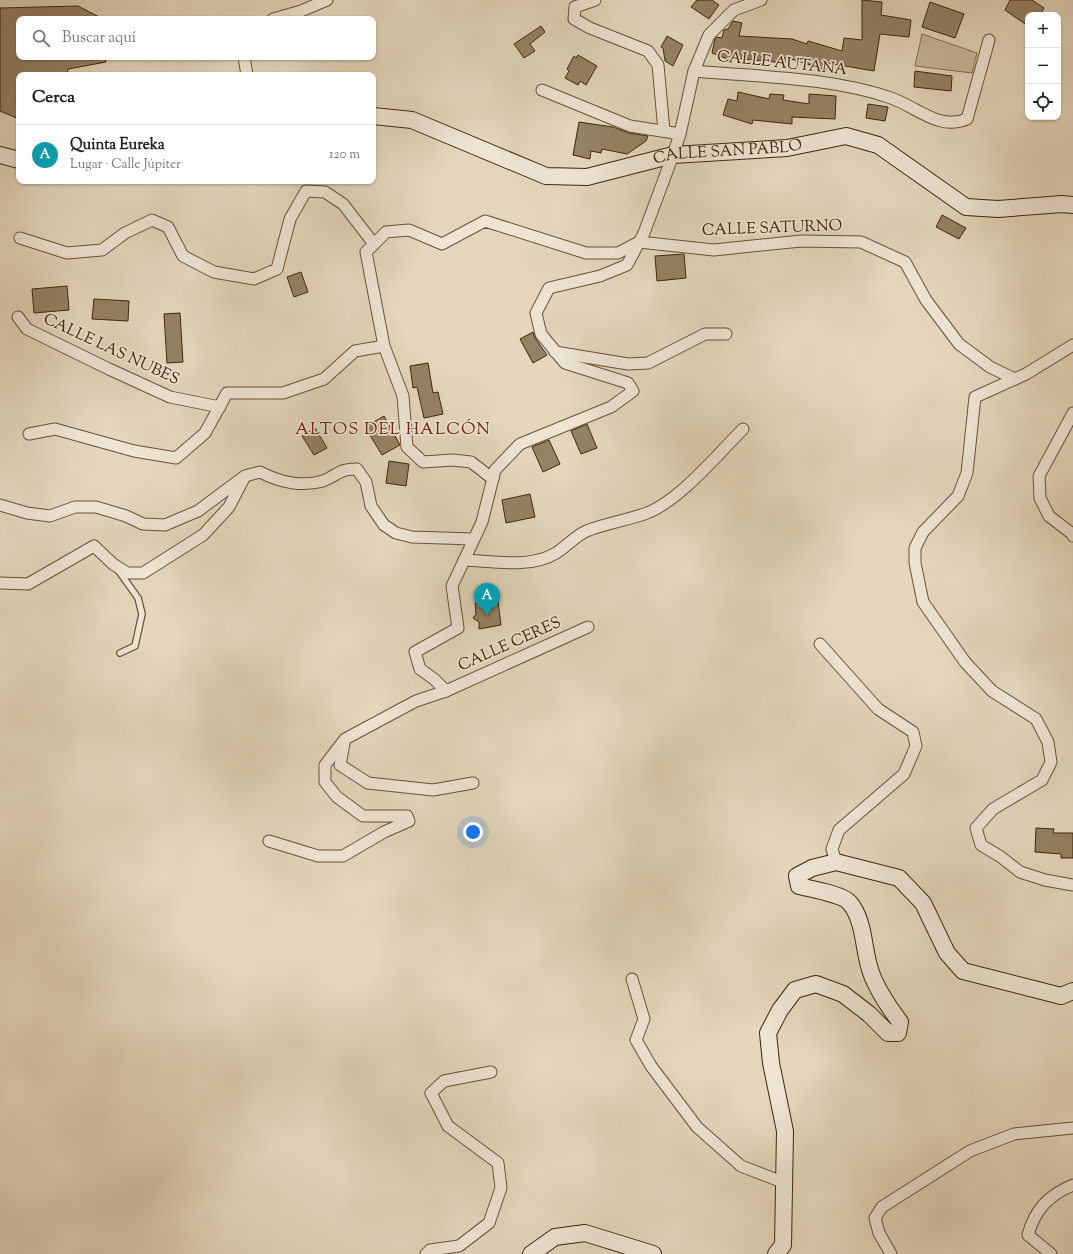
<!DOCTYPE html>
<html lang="es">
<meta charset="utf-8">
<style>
:root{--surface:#fff;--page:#f2f2f2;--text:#222;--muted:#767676;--line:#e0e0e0;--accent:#8f2418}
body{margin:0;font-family:"Sorts Mill Goudy",serif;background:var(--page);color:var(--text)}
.controls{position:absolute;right:12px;top:12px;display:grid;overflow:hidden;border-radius:8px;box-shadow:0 1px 3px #0004}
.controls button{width:36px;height:36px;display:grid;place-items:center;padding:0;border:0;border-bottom:1px solid var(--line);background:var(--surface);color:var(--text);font:20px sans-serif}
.you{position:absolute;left:473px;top:832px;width:14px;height:14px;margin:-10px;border:3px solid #fff;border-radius:50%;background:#1a73e8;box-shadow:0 0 0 6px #1a73e833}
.badge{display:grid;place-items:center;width:26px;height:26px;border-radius:50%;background:var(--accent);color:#fff;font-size:13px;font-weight:700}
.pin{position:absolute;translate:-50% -33px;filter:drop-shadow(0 1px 2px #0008)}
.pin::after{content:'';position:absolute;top:21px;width:14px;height:12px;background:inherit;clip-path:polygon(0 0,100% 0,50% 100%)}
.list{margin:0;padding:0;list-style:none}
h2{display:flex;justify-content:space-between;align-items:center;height:52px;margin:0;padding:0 16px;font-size:17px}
h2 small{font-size:13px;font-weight:400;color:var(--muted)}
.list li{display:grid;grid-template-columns:26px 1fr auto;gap:12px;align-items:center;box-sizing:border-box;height:60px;padding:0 16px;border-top:1px solid var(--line)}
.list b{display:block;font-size:15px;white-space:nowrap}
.list p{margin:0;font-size:13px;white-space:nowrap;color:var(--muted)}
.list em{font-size:13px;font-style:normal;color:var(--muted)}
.icon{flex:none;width:22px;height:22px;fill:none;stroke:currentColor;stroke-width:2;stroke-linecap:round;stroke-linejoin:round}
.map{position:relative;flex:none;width:1073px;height:1254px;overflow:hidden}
.search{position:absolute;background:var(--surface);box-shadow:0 1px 3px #0004;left:16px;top:16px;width:360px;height:44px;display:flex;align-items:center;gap:10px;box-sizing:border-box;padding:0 14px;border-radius:8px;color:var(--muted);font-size:15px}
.panel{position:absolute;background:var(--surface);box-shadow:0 1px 3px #0004;left:16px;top:72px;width:360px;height:112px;border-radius:8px}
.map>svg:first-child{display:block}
.green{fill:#c7b89d;stroke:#837052}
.building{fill:#948265;stroke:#3f2707}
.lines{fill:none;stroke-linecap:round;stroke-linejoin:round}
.lane-casing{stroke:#685334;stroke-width:8}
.street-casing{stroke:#685334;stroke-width:13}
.secondary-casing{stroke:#3f2707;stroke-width:18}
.lane{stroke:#ede4d3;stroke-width:5.5}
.street{stroke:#ede4d3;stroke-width:11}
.secondary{stroke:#ede4d3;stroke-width:16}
.labels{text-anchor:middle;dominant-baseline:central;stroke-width:3.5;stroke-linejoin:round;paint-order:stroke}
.street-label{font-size:16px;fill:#3f2707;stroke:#ede4d3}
.neighbourhood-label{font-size:17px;letter-spacing:1px;fill:#7a1f14;stroke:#ede4d3}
</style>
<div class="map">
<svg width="1073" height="1254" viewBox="0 0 1073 1254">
<rect width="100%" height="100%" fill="#e3d6bc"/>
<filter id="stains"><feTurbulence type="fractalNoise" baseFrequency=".005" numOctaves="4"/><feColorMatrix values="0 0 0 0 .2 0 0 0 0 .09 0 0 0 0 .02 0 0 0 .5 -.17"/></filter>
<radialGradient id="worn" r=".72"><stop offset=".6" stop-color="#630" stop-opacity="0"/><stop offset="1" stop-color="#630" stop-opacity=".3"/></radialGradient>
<polygon class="green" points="922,34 977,53 972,73 915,66"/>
<g class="building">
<polygon points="697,0 712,0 719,5 709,19 691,7"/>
<polygon points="862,0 882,2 881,15 911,20 909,37 880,34 874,71 828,63 826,70 785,57 785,63 731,58 730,60 712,53 715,39 717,37 722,38 724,30 728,29 733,21 742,23 739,36 792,39 807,44 808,41 842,51 844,38 862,40"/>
<polygon points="1010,0 1032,0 1044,8 1040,15 1028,15 1028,26 1005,10"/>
<polygon points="930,2 964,14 955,38 922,27"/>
<polygon points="78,6 103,19 19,19 19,57 105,57 106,62 68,69 67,75 19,75 19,119 0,111 0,8"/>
<polygon points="541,26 545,32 530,44 535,51 524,58 514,44"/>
<polygon points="667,36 683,45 673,66 665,61 663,48 661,47"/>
<polygon points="578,55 597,66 586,85 580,81 578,85 565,78 569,71 567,69 574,56 576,58"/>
<polygon points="915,71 952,76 951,91 914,87"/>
<polygon points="738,92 769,99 770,94 784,95 783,100 809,104 809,94 836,96 835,119 792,117 792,124 753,120 752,124 723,115 728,99 737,101"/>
<polygon points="868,104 888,107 885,121 866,118"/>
<polygon points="579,122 613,127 629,133 648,136 646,141 627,154 602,149 601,153 591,151 590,159 573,155"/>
<polygon points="942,215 966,228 959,239 936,227"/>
<polygon points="684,254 686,278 657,281 655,256"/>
<polygon points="301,272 308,292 294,297 287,277"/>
<polygon points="67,286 69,310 34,313 32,289"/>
<polygon points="94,299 129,301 128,321 92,319"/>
<polygon points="180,313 183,362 167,363 164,314"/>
<polygon points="533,332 535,338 547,355 533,363 520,339"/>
<polygon points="428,363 433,393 438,392 443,414 424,418 417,387 413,388 410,366"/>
<polygon points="384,416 400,445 382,455 365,427"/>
<polygon points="587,424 597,448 581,454 571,431"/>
<polygon points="315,428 327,448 314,455 302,436"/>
<polygon points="549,440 560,464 543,472 532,447"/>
<polygon points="389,461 409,464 406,486 386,483"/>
<polygon points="530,494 535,517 506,523 502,500"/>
<polygon points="498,601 501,625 479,629 479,622 473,618 476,614 475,603"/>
<polygon points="1036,828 1054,829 1053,833 1073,833 1073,858 1061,858 1061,854 1035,852"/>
</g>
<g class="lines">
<defs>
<polyline id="lane" points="118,570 138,598 142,614 135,646 120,653"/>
<g id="street">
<polyline points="595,0 575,7 574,19 590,28 648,51 658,65 664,131"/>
<polyline points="273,19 301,11 327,0"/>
<polyline points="244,57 247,75"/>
<path d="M694,71C757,77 832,77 891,98C917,107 939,131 967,119L989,40"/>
<polyline points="542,90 630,126 680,134"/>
<polyline points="20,238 67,253 102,250 125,233 152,220 168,227 183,256 214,272 254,279 277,269 290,219 306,191 325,192 343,204 374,244"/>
<polyline points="18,317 27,329 109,369 170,397 220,407"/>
<polyline points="1073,345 1026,374 975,397 967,473 958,496 923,532 915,548 915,563 923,602 965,662 992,691 1036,719 1048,742 1051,762 1042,780 993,809 976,828 981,845 1001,857 1020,872 1045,880 1073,885"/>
<polyline points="555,352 628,364 648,363 705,334 726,334"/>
<polyline points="1073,413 1039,476 1040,498 1049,516 1071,533 1073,536"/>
<polyline points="29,434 55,429 134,451 176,458 205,433 227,393 283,393 324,379 355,351 384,346"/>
<polyline points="493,479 471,462 453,460 423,462 407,447 403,396 384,346 366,252 386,232 409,230 442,244 485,221 586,253 618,253 639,242 714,250 801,241 861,242 905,262 926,300 959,344 990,367 1015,379"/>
<path d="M0,505L27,513L50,516L75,507H96L126,516L143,524L165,525L198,511L245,476L260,472C279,482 302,487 323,481C338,475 338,469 357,469L366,482L371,506L384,525L396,533L412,537L473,539"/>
<path d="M464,560C492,561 530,569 556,553C567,546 577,534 589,530C608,523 628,520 647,513C680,500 717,455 743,429"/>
<polyline points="0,583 28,584 94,546 113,564 127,573 143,573 203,535 229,507 244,478"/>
<polyline points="820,644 878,709 913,732 916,746 904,774 839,830 832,849 836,862"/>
<polyline points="446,691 588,627"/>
<polyline points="344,743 340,765 368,783 433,790 473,783"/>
<polyline points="269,841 318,856 343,856 384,832 409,821 407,816 363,816 337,797 325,782 325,765 345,739 416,701 446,691 434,679 420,669 415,652 458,628 452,586 482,522 495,470 520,444 611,407 633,391 628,383 565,363 541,334 536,313 549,288 600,276 627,265 644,233 673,155 680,134 694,71 709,35 734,10 761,0"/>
<polyline points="632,979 644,1019 636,1040 651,1066 697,1127 741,1166 785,1183"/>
<polyline points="426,1254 430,1250 459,1246 489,1223 501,1188 498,1163 448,1126 431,1093 444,1081 491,1072"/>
<polyline points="891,1254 879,1233 875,1218 882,1207 970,1151 1014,1134 1073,1128"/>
<path d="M1051,1254L1028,1235C1035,1209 1049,1195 1073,1185"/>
</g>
<g id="secondary">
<path id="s1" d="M373,116L412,120L546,176L587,177L673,155L787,148L846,136L878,145L966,207L998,209L1062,204L1073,205"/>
<polyline points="0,155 19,160"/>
<polyline points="531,1254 555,1237 585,1233 653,1254"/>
<path d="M776,1254L783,1245L785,1131L771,1063L768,1033L780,1010L795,990L816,984L843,994L869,1014L888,1033H898L900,1022C888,1006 874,986 869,966C863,945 864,919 849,902C841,894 811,889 799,886L797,876L812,868L836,862L899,878L923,903L947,953L963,971L1061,996L1073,991"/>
</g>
</defs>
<use href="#lane" class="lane-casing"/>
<use href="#street" class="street-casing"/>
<use href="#secondary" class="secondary-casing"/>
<use href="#lane" class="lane"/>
<use href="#street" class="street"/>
<use href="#secondary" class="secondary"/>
</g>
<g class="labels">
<g class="street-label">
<text transform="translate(782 64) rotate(6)">CALLE AUTANA</text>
<text stroke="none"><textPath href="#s1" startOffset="369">CALLE SAN PABLO</textPath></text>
<text transform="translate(772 229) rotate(-2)">CALLE SATURNO</text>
<text transform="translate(111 350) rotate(25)">CALLE LAS NUBES</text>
<text transform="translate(510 645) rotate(-24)">CALLE CERES</text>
</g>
<g class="neighbourhood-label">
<text x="393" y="430">ALTOS DEL HALCÓN</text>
</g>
</g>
<rect width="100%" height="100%" filter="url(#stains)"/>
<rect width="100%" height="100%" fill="url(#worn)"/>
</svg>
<div class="controls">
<button>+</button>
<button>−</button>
<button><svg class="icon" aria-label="locate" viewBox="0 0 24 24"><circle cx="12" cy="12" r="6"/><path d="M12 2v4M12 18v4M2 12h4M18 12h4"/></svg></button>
</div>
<div class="you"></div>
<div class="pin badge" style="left:487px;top:616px;background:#0f9aa8">A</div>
<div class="search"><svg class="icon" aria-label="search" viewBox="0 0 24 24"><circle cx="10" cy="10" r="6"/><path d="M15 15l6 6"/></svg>Buscar aquí</div>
<section class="panel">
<h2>Cerca<small></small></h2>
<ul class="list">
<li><span class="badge" style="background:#0f9aa8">A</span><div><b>Quinta Eureka</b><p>Lugar · Calle Júpiter</p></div><em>120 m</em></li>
</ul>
</section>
</div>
